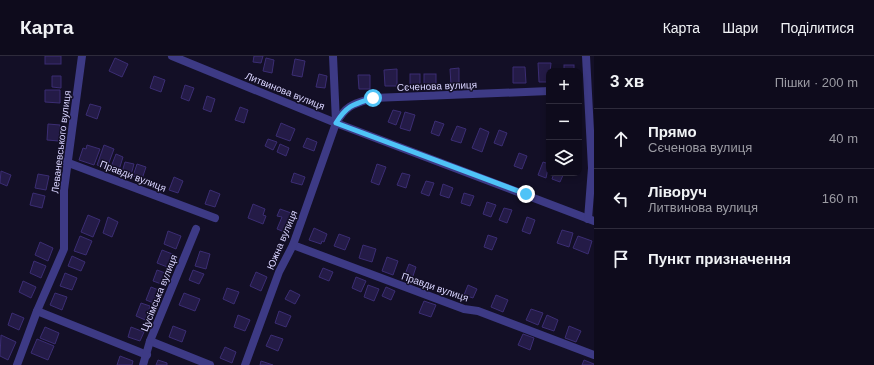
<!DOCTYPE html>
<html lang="uk">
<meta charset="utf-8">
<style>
:root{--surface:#0e0b1c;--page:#1c1929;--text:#f1f3f6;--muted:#9b9ba3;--line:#2e2b3b}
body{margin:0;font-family:Arial,sans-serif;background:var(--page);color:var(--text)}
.controls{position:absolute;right:12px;top:12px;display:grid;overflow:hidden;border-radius:8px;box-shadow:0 2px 6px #0003}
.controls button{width:36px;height:36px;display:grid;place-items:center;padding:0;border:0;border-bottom:1px solid var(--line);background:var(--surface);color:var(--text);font:20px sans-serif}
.stop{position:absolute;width:12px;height:12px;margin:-9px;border:3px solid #4fc3f7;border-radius:50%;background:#fff}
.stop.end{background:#4fc3f7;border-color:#fff;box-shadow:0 1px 4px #0008}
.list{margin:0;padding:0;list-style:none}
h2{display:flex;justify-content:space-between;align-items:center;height:52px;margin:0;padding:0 16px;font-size:17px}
h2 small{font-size:13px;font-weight:400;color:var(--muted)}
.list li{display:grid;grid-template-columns:26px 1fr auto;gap:12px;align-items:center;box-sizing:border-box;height:60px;padding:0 16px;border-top:1px solid var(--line)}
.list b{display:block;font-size:15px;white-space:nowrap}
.list p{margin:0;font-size:13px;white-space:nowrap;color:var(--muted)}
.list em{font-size:13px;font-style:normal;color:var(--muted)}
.icon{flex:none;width:22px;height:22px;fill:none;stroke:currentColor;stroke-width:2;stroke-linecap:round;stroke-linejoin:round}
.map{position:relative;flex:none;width:594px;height:309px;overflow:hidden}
header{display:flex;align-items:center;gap:24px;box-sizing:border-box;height:56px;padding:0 20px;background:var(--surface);border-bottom:1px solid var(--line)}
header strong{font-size:19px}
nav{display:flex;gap:22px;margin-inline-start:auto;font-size:14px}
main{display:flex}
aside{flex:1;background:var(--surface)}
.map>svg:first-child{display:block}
.building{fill:#241b47;stroke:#3b2d73}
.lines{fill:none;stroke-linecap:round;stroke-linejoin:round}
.minor{stroke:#3d3a85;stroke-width:8}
.route{stroke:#4fc3f7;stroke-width:5}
.labels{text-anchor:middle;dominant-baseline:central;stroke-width:3;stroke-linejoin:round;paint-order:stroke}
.street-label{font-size:10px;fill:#d9d4ff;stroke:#130f26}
</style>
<header>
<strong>Карта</strong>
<nav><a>Карта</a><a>Шари</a><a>Поділитися</a></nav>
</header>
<main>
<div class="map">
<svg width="594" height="309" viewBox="0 0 594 309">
<rect width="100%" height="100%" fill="#130f26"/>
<g class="building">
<rect x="45" y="0" width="16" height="8"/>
<polygon points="254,0 263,0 261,7 253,6"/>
<polygon points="115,2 128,8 122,21 109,15"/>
<polygon points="266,2 274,4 272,17 263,15"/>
<polygon points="295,3 305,5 302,21 292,19"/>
<polygon points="538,7 551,7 549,26 539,26"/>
<rect x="564" y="9" width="10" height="6"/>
<polygon points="513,11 525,11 526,27 513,27"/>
<polygon points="459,12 459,29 451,29 450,13"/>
<polygon points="397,13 397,30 385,30 384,14"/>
<polygon points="319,18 327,20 325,32 316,31"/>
<rect x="410" y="18" width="10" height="13"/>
<rect x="424" y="18" width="12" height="13"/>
<polygon points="358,19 370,19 370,33 359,33"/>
<polygon points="52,20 61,20 61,32 52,31"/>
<polygon points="154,20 165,24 161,36 150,32"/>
<polygon points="185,29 194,32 189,45 181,42"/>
<polygon points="45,34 60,34 60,47 45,46"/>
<polygon points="207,40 215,43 211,56 203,53"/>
<polygon points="90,48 101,51 97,63 86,59"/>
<polygon points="240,51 248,54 244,67 235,64"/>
<polygon points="393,54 401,56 396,69 388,66"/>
<polygon points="405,56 415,59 410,75 400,72"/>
<polygon points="435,65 444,68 439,80 431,77"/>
<polygon points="281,67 295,73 290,85 276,80"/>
<polygon points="48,68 60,69 59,85 47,84"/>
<polygon points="457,70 466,73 461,87 451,84"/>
<polygon points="480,72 489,76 482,96 472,92"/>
<polygon points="499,74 507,77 502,90 494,87"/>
<polygon points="307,82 317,86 314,95 303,91"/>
<polygon points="268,83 277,86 273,94 265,90"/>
<polygon points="280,88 289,92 286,100 277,96"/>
<polygon points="87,89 100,93 94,109 79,104 83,92 86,93"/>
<polygon points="104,89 114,93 107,112 97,109"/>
<polygon points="519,97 527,100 522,113 514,110"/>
<polygon points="116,98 123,101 119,114 111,111"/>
<polygon points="125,106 134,108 131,119 122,116"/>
<polygon points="543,106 549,108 546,122 538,119"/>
<polygon points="137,108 146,111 142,123 133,120"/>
<polygon points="377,108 386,111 379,129 371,126"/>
<polygon points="1,115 11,119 7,130 0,127"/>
<polygon points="294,117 305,121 302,129 291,126"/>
<polygon points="402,117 410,119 406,132 397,129"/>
<polygon points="554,117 564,117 560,126 552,123"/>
<polygon points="38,118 49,120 46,134 35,132"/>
<polygon points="174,121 183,125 178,137 169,134"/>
<polygon points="426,125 434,127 429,140 421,137"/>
<polygon points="443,128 453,132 449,142 440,139"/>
<polygon points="210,134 220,138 215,151 205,148"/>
<polygon points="33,137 45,140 42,152 30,149"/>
<polygon points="464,137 474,140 470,150 461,147"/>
<polygon points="487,146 496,149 491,161 483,158"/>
<polygon points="253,148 265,153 263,159 266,160 263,168 248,162"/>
<polygon points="504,152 512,154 507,167 499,164"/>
<polygon points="280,153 294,158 287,177 277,173 282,161 277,160"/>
<polygon points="88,159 100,164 93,181 81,176"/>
<polygon points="108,161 118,166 112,181 103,177"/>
<polygon points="527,161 535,164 530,178 522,175"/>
<polygon points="314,172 327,178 324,186 322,185 321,188 309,184"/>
<polygon points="562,174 573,177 569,191 557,187"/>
<polygon points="168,175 181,180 176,193 164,188"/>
<polygon points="339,178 350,182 345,194 334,190"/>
<polygon points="488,179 497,182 492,194 484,191"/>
<polygon points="80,180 92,185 86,199 74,195"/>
<polygon points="578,180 592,185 588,198 573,192"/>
<polygon points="40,186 53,192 48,205 35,199"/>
<polygon points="363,189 376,193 372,206 359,202"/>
<polygon points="162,194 175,199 170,212 157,207"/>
<polygon points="200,195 210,198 206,213 195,210"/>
<polygon points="72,200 85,206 81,215 68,210"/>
<polygon points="387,201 398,205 393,219 382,215"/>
<polygon points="34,205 46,210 41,222 30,217"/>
<polygon points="409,208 416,211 412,223 404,221"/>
<polygon points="323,212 333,216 329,225 319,221"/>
<polygon points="157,214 168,218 164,229 153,225"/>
<polygon points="193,214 204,218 199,228 189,224"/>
<polygon points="256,216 267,221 261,235 250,230"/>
<polygon points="65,217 77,222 72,234 60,230"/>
<polygon points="356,221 366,225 361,236 352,232"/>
<polygon points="23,225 36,231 31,242 19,236"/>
<polygon points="368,229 379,233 374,245 364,241"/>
<polygon points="468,229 477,233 473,242 464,239"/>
<polygon points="151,231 161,235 156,248 146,244"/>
<polygon points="386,231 395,235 391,244 382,240"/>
<polygon points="227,232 239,236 234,248 223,243"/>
<polygon points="290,234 300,239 295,248 285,243"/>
<polygon points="55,237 67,241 62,254 50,249"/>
<polygon points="184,237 200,243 195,255 179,249"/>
<polygon points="496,239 508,244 503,256 491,251"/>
<polygon points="424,245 436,249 431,261 419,257"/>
<polygon points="141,247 150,250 149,253 154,255 150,266 136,260"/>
<polygon points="531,253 543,257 538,269 526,264"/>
<polygon points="279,255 291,260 286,271 275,267"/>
<polygon points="12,257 24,262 19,274 8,269"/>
<polygon points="238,259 250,264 245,275 234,271"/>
<polygon points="547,259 558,264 554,275 542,271"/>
<polygon points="173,270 186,275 182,286 169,281"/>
<polygon points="569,270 581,275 576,286 565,282"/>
<polygon points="45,271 59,277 55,288 40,282"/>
<polygon points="131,271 144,276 140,285 128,281"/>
<polygon points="523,278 534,282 530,294 518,289"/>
<polygon points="1,279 16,286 8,304 0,300"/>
<polygon points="271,279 283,283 278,295 266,290"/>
<polygon points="37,283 54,290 48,304 31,297"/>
<polygon points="225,291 236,296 232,307 220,302"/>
<polygon points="120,300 133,305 132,309 117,309"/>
<polygon points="158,304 167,307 167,309 156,309"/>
<polygon points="584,304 594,308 594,309 582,309"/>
<polygon points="261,305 273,309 260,309"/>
</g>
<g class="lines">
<g class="minor">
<polyline points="172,0 336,67 594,165"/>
<polyline points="333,0 336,66"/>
<polyline points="586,0 592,112 588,163"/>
<polyline points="66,106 215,162"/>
<polyline points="293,189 464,253 478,255 594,299"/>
<polyline points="37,255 147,299"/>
<polyline points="150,285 210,309"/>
<polyline points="17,309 37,255 64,193 64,134 82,0"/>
<polyline points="143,309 150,285 196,173"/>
<path d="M245,309L279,216L293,189L336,67C347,48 354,48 373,42L549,35"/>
</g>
</g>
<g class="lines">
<path class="route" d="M373,42C354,48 347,49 336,67L526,138"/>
</g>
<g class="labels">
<g class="street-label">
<text transform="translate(437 30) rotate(-2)">Сєченова вулиця</text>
<text transform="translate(285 35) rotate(22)">Литвинова вулиця</text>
<text transform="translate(61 86) rotate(-83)">Леваневського вулиця</text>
<text transform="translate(133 120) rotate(21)">Правди вулиця</text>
<text transform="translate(282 184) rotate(-67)">Южна вулиця</text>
<text transform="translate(435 231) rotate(19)">Правди вулиця</text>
<text transform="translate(159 237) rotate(-68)">Цусімська вулиця</text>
</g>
</g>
</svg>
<div class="controls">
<button>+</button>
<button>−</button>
<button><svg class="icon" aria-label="layers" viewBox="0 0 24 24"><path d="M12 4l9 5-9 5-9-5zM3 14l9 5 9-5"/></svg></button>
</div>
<div class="stop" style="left:373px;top:42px"></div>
<div class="stop end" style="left:526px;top:138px"></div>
</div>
<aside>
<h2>3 хв<small>Пішки · 200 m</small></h2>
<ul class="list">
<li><svg class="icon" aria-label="ahead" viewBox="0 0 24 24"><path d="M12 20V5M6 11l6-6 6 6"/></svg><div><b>Прямо</b><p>Сєченова вулиця</p></div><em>40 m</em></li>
<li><svg class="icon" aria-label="left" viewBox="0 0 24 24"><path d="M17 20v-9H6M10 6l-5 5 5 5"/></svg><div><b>Ліворуч</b><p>Литвинова вулиця</p></div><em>160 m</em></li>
<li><svg class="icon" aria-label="arrive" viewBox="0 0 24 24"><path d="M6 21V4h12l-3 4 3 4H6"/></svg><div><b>Пункт призначення</b></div></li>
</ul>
</aside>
</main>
